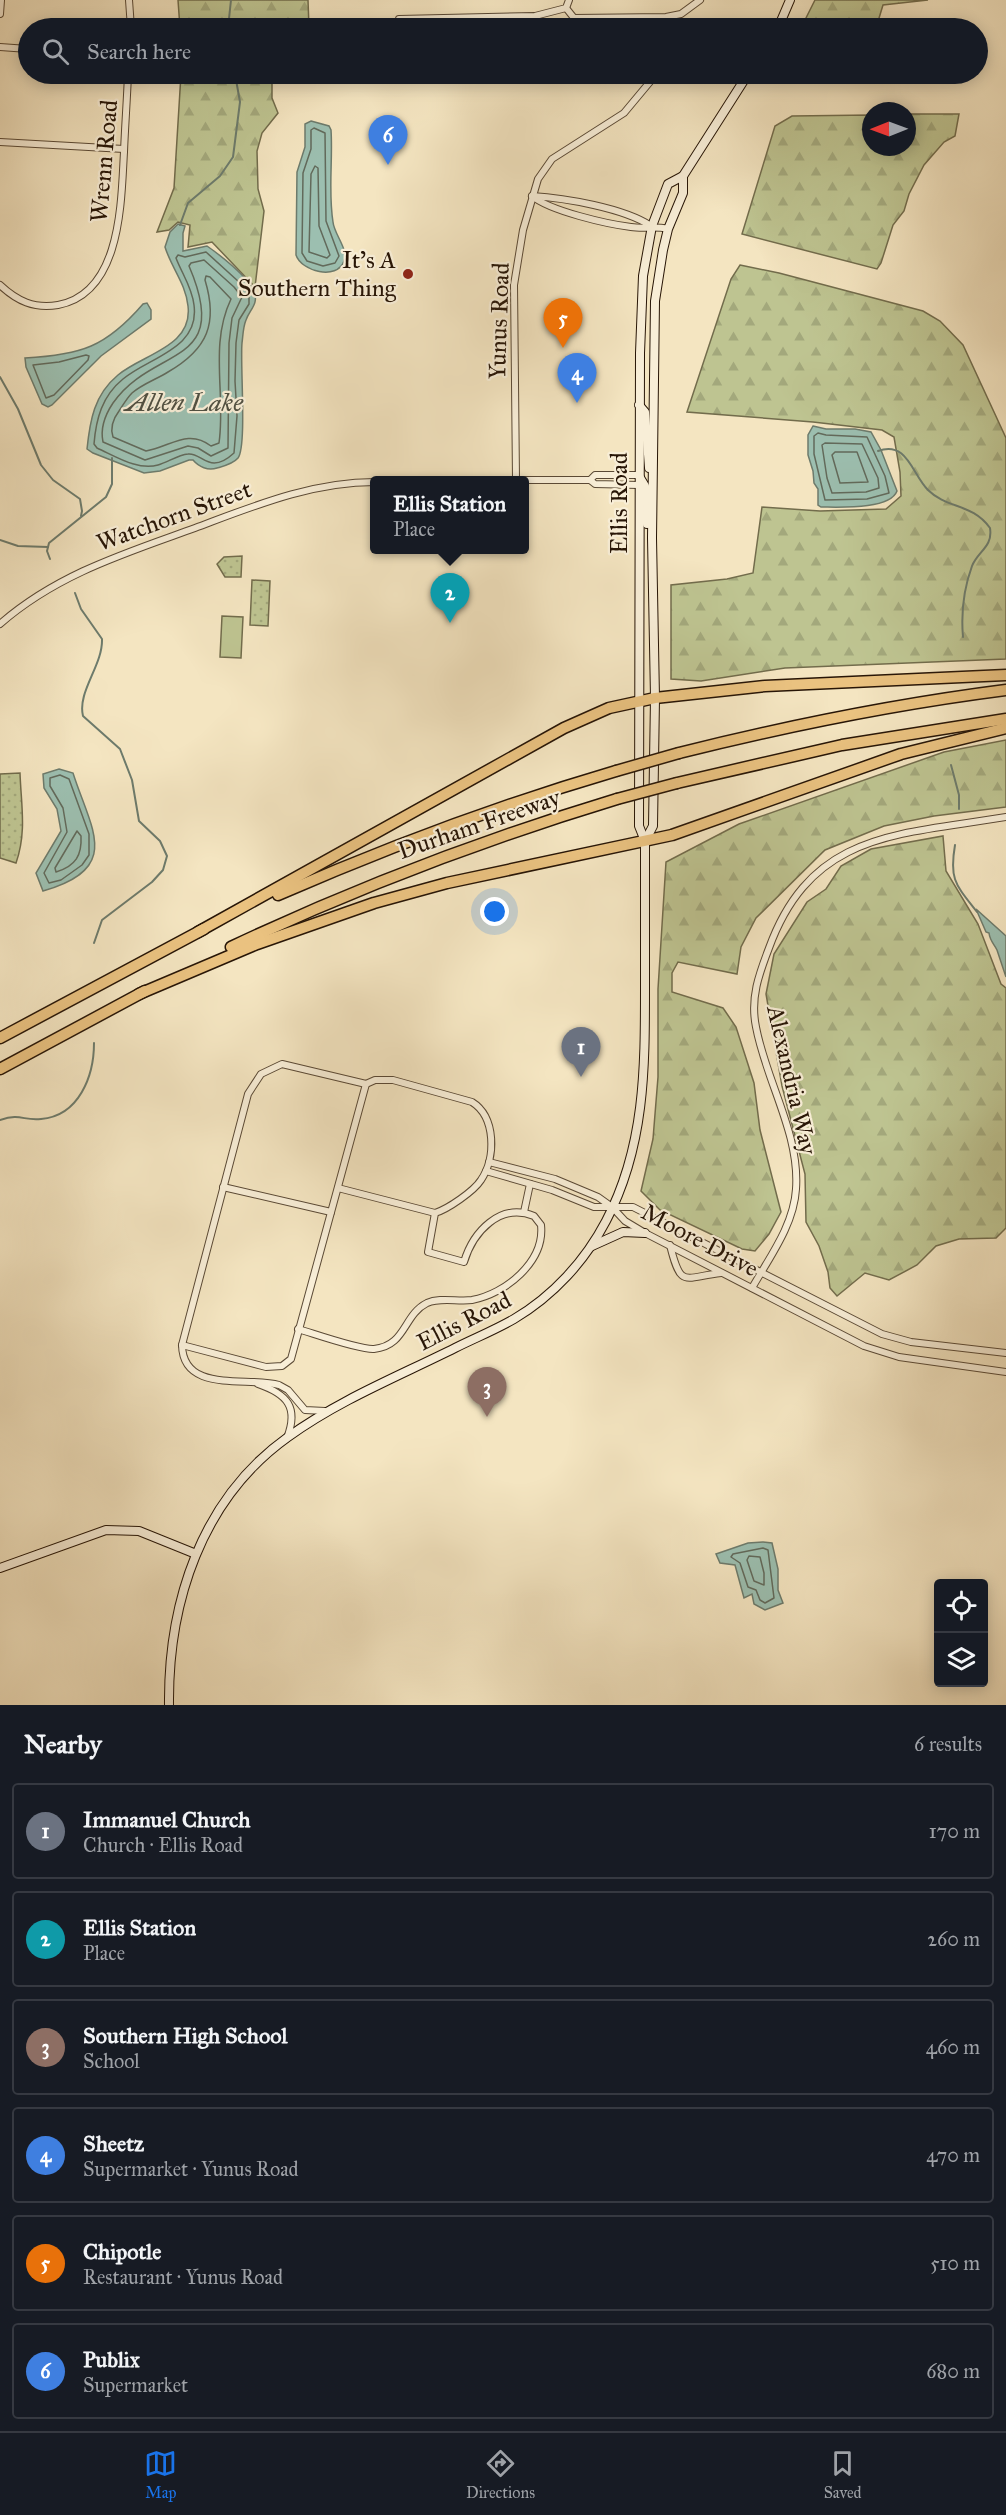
<!DOCTYPE html>
<meta charset="utf-8">
<style>
:root{--surface:#171b24;--page:#20242c;--text:#f1f3f6;--muted:#9ea1a6;--line:#363941;--accent:#1a73e8}
body{margin:0;font-family:"IM FELL Great Primer",serif;background:var(--page);color:var(--text)}
.controls{position:absolute;right:18px;bottom:18px;display:grid;overflow:hidden;border-radius:6px;box-shadow:0 3px 15px #0003}
.controls button{width:54px;height:54px;display:grid;place-items:center;padding:0;border:0;border-bottom:2px solid var(--line);background:var(--surface);color:var(--text);font:30px sans-serif}
.compass{position:absolute;left:862px;top:102px;width:54px;height:54px;border-radius:50%;background:var(--surface);box-shadow:0 3px 15px #0003;rotate:269deg}
.you{position:absolute;left:495px;top:912px;width:21px;height:21px;margin:-15px;border:4px solid #fff;border-radius:50%;background:#1a73e8;box-shadow:0 0 0 9px #1a73e833}
.badge{display:grid;place-items:center;width:39px;height:39px;border-radius:50%;background:var(--accent);color:#fff;font-size:20px;font-weight:700}
.pin{position:absolute;translate:-50% -50px;filter:drop-shadow(0 2px 3px #0008)}
.pin::after{content:'';position:absolute;top:32px;width:21px;height:18px;background:inherit;clip-path:polygon(0 0,100% 0,50% 100%)}
.popup{position:absolute;left:370px;top:476px;width:159px;height:78px;box-sizing:border-box;display:grid;place-content:center;border-radius:6px;background:var(--surface);filter:drop-shadow(0 2px 4px #0005);font-size:20px;white-space:nowrap;color:var(--muted)}
.popup b{font-size:22px;color:var(--text)}
.popup::after{content:'';position:absolute;left:50%;top:100%;margin-left:-12px;border:12px solid transparent;border-top-color:var(--surface)}
.list{margin:0;padding:0;list-style:none}
h2{display:flex;justify-content:space-between;align-items:center;height:78px;margin:0;padding:0 24px;font-size:26px}
h2 small{font-size:20px;font-weight:400;color:var(--muted)}
.list li{display:grid;grid-template-columns:39px 1fr auto;gap:18px;align-items:center;box-sizing:border-box;height:96px;margin:0 12px 12px;padding:0 12px;border:2px solid var(--line);border-radius:6px}
.list b{display:block;font-size:22px;white-space:nowrap}
.list p{margin:0;font-size:20px;white-space:nowrap;color:var(--muted)}
.list em{font-size:20px;font-style:normal;color:var(--muted)}
.icon{flex:none;width:33px;height:33px;fill:none;stroke:currentColor;stroke-width:2;stroke-linecap:round;stroke-linejoin:round}
.map{position:relative;flex:none;width:1006px;height:1705px;overflow:hidden}
.search{position:absolute;background:var(--surface);box-shadow:0 3px 15px #0003;left:18px;right:18px;top:18px;height:66px;display:flex;align-items:center;gap:15px;box-sizing:border-box;padding:0 21px;border-radius:33px;color:var(--muted);font-size:22px}
.sheet{height:726px;background:var(--surface)}
nav{display:flex;justify-content:space-around;align-items:center;box-sizing:border-box;height:84px;border-top:2px solid var(--line);background:var(--surface);font-size:16px;color:var(--muted)}
nav a{display:grid;justify-items:center;gap:3px}
nav .on{color:var(--accent)}
.map>svg:first-child{display:block}
.grass{fill:#bec491;stroke:#726c4c;stroke-width:1.5}
.forest{fill:url(#forest-firs);stroke:#726c4c;stroke-width:1.5}
.park{fill:url(#park-dots);stroke:#726c4c;stroke-width:1.5}
.water{fill:#9cbfb0;stroke:#6d7b6c;stroke-width:1.5}
.lines{fill:none;stroke-linecap:round;stroke-linejoin:round}
.shore{stroke:#626a5b;stroke-width:1.5}
.stream{stroke:#6d7b6c;stroke-width:2}
.street-casing{stroke:#5a4935;stroke-width:8}
.secondary-casing{stroke:#271506;stroke-width:10}
.highway-casing{stroke:#271506;stroke-width:13}
.street{stroke:#f8eed7;stroke-width:6}
.secondary{stroke:#f8eed7;stroke-width:8}
.highway{stroke:#eac280;stroke-width:10}
.highway-bridge-casing{stroke:#271506;stroke-width:13;stroke-linecap:butt}
.highway-bridge{stroke:#eac280;stroke-width:10}
.poi-dot{fill:#8f2418;stroke:#f8eed7;stroke-width:2}
.labels{text-anchor:middle;dominant-baseline:central;stroke-width:4.5;stroke-linejoin:round;paint-order:stroke}
.street-label{font-size:24px;fill:#271506;stroke:#f8eed7}
.poi-label{font-size:24px;fill:#271506;stroke:#f8eed7;text-anchor:end}
.water-label{font-size:26px;font-style:italic;fill:#505042;stroke:#f8eed7}
</style>
<div class="map">
<svg width="1006" height="1705" viewBox="0 0 1006 1705">
<defs>
<pattern id="forest-firs" width="22" height="20" patternUnits="userSpaceOnUse" patternTransform="scale(1.5)"><rect width="22" height="20" fill="#bec491"/><path d="M5 1l3.5 6h-7zM16 11l3.5 6h-7z" fill="#a3a87c"/></pattern>
<pattern id="park-dots" width="8" height="8" patternUnits="userSpaceOnUse" patternTransform="scale(1.5)"><rect width="8" height="8" fill="#bec491"/><path d="M2 2h.1M6 6h.1" fill="none" stroke="#a3a87c" stroke-width="1.8" stroke-linecap="round"/></pattern>
</defs>
<rect width="100%" height="100%" fill="#f4e5c1"/>
<filter id="stains"><feTurbulence type="fractalNoise" baseFrequency=".00333" numOctaves="4"/><feColorMatrix values="0 0 0 0 .2 0 0 0 0 .09 0 0 0 0 .02 0 0 0 .5 -.17"/></filter>
<radialGradient id="worn" r=".72"><stop offset=".6" stop-color="#630" stop-opacity="0"/><stop offset="1" stop-color="#630" stop-opacity=".3"/></radialGradient>
<polygon class="grass" points="222,616 243,617 241,658 220,657"/>
<g class="forest">
<polygon points="178,0 308,0 309,28 180,28"/>
<polygon points="815,0 928,0 883,5 876,28 801,28"/>
<polygon points="181,74 320,74 320,78 272,81 272,98 278,113 262,133 257,151 258,189 264,211 255,287 212,242 188,247 190,225 178,222 169,230 157,232 174,188"/>
<polygon points="907,114 959,114 955,136 944,142 924,165 909,194 904,211 893,225 881,263 877,269 742,234 775,126 792,116 871,115 871,147 907,147"/>
<polygon points="740,265 779,273 923,311 940,321 963,345 1006,438 1006,659 785,668 701,681 671,679 671,585 727,579 753,573 762,507 820,511 886,509 901,496 900,472 894,437 882,430 813,422 687,412 731,279"/>
<polygon points="1006,740 1006,807 934,816 884,826 825,850 756,918 741,947 737,974 678,962 672,973 672,992 723,1008 736,1027 754,1083 760,1130 781,1212 769,1234 755,1251 742,1249 660,1210 641,1191 653,1139 658,1077 658,989 666,862 739,824 944,752"/>
<polygon points="943,836 946,871 978,924 1001,984 1006,988 1006,1228 996,1238 959,1239 936,1246 917,1265 889,1280 865,1273 837,1296 830,1288 828,1272 819,1246 806,1222 805,1174 782,1086 766,994 774,954 807,902 826,889 841,866 871,849"/>
</g>
<g class="park">
<polygon points="242,556 241,577 225,577 217,564 224,557"/>
<polygon points="252,580 270,581 268,626 250,625"/>
<path d="M20,773C21,804 27,832 16,863L0,858V774Z"/>
</g>
<g class="water">
<path d="M311,121L329,126L331,130C333,160 328,192 333,222C334,234 349,250 344,261C337,281 301,271 296,255L297,172L305,147V124Z"/>
<path d="M178,224L185,226L183,233V251L207,246C220,255 247,276 254,291C259,304 250,309 246,320C243,327 243,336 242,343C240,364 247,446 238,458C233,464 224,466 217,468C208,471 199,467 193,460H189L160,471L144,473L93,453L87,449C90,420 94,395 118,375C143,354 193,347 188,306C186,284 171,267 165,247L170,232Z"/>
<path d="M147,303L151,310V319L101,356L52,405L48,407L42,404L26,367L25,358C81,355 106,347 143,304Z"/>
<path d="M813,426L826,429H855L871,432L881,450L897,491C890,510 838,507 821,507L818,505V489L814,483L813,471L808,455V435Z"/>
<path d="M59,769L73,773C91,830 123,868 43,891L36,873L61,831L57,809L44,788L43,774Z"/>
<path d="M976,909L1006,936V977C1003,968 1000,959 997,950C994,944 990,941 989,933L986,932Z"/>
<polygon points="763,1542 772,1543 778,1569 778,1590 783,1603 765,1610 754,1604 752,1594 744,1598 735,1565 720,1563 716,1554 748,1543"/>
</g>
<g class="lines">
<g class="shore">
<polygon points="314,128 325,133 326,221 339,256 335,263 323,266 307,261 302,253 303,173 311,149 311,130"/>
<polygon points="315,166 318,168 319,226 330,255 327,258 309,252 311,174"/>
<path d="M206,252L239,282L249,295V304L239,320L236,343L235,381L237,416L234,453C209,476 202,452 188,454C178,455 168,462 158,465C138,471 115,456 97,448L94,444C96,419 102,396 123,379C149,357 200,349 194,305C192,287 182,274 176,258L178,255L185,257Z"/>
<path d="M204,260L234,287L242,297L232,318L229,343L228,448L211,456L198,448L188,446L145,460L103,442C100,428 105,415 113,403C153,345 233,368 189,266L191,263Z"/>
<path d="M206,276L210,277L231,299C209,345 226,395 219,443L211,446C188,428 170,447 146,451L113,437C110,428 113,419 119,411C123,405 127,398 132,393C142,384 157,379 168,372C208,349 218,323 205,280Z"/>
<polygon points="86,355 89,356 88,360 54,395 46,398 33,365 59,362"/>
<polygon points="818,433 826,435 867,437 885,476 889,493 867,499 825,500 814,454 814,436"/>
<polygon points="825,443 862,444 878,478 879,488 866,492 832,493 827,478 822,445"/>
<polygon points="835,452 857,452 868,482 840,483 832,455"/>
<polygon points="60,775 69,779 89,834 89,855 82,865 61,880 49,883 44,873 67,832 63,808 50,786 50,778"/>
<path d="M77,831L81,836C82,855 76,866 56,872L55,868Z"/>
<polygon points="763,1548 768,1550 774,1598 765,1603 760,1600 756,1590 748,1587 740,1563 731,1557 733,1554"/>
<polygon points="749,1556 760,1557 764,1573 764,1585 754,1581 747,1560"/>
</g>
<g class="stream">
<polyline points="228,28 231,0"/>
<polyline points="180,225 188,203 220,176 233,157 240,102 235,74"/>
<polyline points="0,377 18,409 41,465 53,480 80,499 82,511 81,516"/>
<path d="M878,451C907,440 912,474 928,490C947,509 972,503 990,528C993,547 978,551 972,566C964,588 961,614 963,637"/>
<polyline points="0,540 18,546 48,547"/>
<polyline points="50,559 47,551 49,543 106,497 112,484 112,458"/>
<path d="M75,593L81,609L102,639C103,665 77,692 83,716L120,749L132,780L139,821L160,841L167,856L163,870L152,882L102,920L94,943"/>
<polyline points="951,765 959,795 959,809"/>
<path d="M955,845C949,880 956,885 977,912"/>
<path d="M0,1120C21,1113 23,1121 41,1119C79,1116 94,1076 94,1043"/>
</g>
<defs>
<g id="street">
<polyline points="129,0 131,28"/>
<polyline points="566,8 574,18 666,17 681,14 700,0"/>
<polyline points="0,14 1,0"/>
<polyline points="399,19 535,16 566,8 569,0"/>
<polyline points="0,47 28,49"/>
<polyline points="0,142 124,149"/>
<path d="M532,196C550,211 607,224 631,227C643,229 655,226 668,229"/>
<path d="M532,196C565,198 624,208 651,226"/>
<path d="M0,285C17,301 34,309 58,305C122,293 121,201 124,152C125,126 127,100 128,74"/>
<polyline points="467,480 590,480 595,484 639,485"/>
<polyline points="516,480 514,285 523,230 538,179 552,159 624,113 654,77"/>
<polyline points="590,480 595,475 639,475"/>
<path d="M0,624C57,574 126,553 195,528C254,506 311,482 375,482"/>
<polyline points="489,1162 555,1179 598,1197 612,1207 625,1221 645,1233 864,1346 899,1357 1006,1372"/>
<polyline points="486,1171 552,1190 594,1207 633,1207 882,1334 911,1342 1006,1353"/>
<polyline points="223,1187 331,1212"/>
<path d="M338,1188L435,1213C448,1209 474,1191 481,1180C496,1158 496,1117 472,1102L393,1080H375L366,1084"/>
<polyline points="524,1212 530,1184"/>
<path d="M670,1245C681,1290 684,1277 721,1273"/>
<path d="M752,1288C769,1258 794,1225 796,1189C800,1134 766,1081 756,1027C750,998 759,974 769,948C812,830 901,835 1006,817"/>
<path d="M298,1329C315,1334 360,1350 374,1349C406,1346 403,1315 427,1303C440,1297 458,1302 472,1300C505,1294 545,1262 541,1225L534,1216C500,1202 473,1232 464,1262L428,1252L435,1213"/>
<polyline points="182,1345 266,1367 282,1366 291,1359 366,1084"/>
<path d="M258,1384C287,1394 299,1407 287,1438"/>
<path d="M325,1411L305,1410L288,1390L279,1385C247,1376 183,1394 182,1345L248,1094L261,1074L282,1064L366,1084"/>
</g>
<g id="secondary">
<polyline points="778,28 790,0"/>
<polyline points="639,405 645,412 649,468"/>
<polyline points="639,476 645,486 647,524"/>
<polyline points="645,841 653,826 655,698 652,538 655,301 663,250 668,229 683,193 683,176 748,74"/>
<polyline points="592,1246 623,1232 645,1233"/>
<polyline points="0,1568 106,1530 139,1531 196,1554"/>
<path d="M169,1705C168,1603 201,1499 288,1437C339,1400 399,1376 455,1348C475,1338 495,1330 514,1319C553,1296 585,1261 606,1221C645,1147 645,1069 645,988C645,939 645,890 645,841L639,826L640,353L643,276L652,226L668,184L683,176"/>
</g>
<g id="highway">
<path d="M679,753C787,726 896,704 1006,690"/>
<polyline points="677,783 842,745 1006,719"/>
<path d="M278,895C388,847 500,805 616,771"/>
<polyline points="198,932 564,728 609,708 655,698 765,686 1006,675"/>
<path d="M231,947C356,888 485,839 617,799"/>
<polyline points="139,994 257,944 374,903 447,883 672,835 901,754 1006,728"/>
<polyline points="0,1038 204,929"/>
<polyline points="0,1069 145,991"/>
</g>
</defs>
<use href="#street" class="street-casing"/>
<use href="#secondary" class="secondary-casing"/>
<use href="#highway" class="highway-casing"/>
<use href="#street" class="street"/>
<use href="#secondary" class="secondary"/>
<use href="#highway" class="highway"/>
<defs>
<g id="highway-bridge">
<polyline points="616,771 679,753"/>
<polyline points="617,799 677,783"/>
</g>
</defs>
<use href="#highway-bridge" class="highway-bridge-casing"/>
<use href="#highway-bridge" class="highway-bridge"/>
</g>
<circle class="poi-dot" cx="408" cy="274" r="6"/>
<g class="labels">
<g class="street-label">
<text transform="translate(104 161) rotate(-85)">Wrenn Road</text>
<text transform="translate(499 321) rotate(-88)">Yunus Road</text>
<text transform="translate(619 503) rotate(-90)">Ellis Road</text>
<text transform="translate(174 516) rotate(-20)">Watchorn Street</text>
<text transform="translate(479 824) rotate(-19)">Durham Freeway</text>
<text transform="translate(792 1080) rotate(77)">Alexandria Way</text>
<text transform="translate(700 1240) rotate(28)">Moore Drive</text>
<text transform="translate(464 1321) rotate(-27)">Ellis Road</text>
</g>
<g class="poi-label">
<text x="396" y="260">It’s A<tspan x="396" dy="28">Southern Thing</tspan></text>
</g>
<g class="water-label">
<text x="184" y="402">Allen Lake</text>
</g>
</g>
<rect width="100%" height="100%" filter="url(#stains)"/>
<rect width="100%" height="100%" fill="url(#worn)"/>
</svg>
<div class="controls">
<button><svg class="icon" aria-label="locate" viewBox="0 0 24 24"><circle cx="12" cy="12" r="6"/><path d="M12 2v4M12 18v4M2 12h4M18 12h4"/></svg></button>
<button><svg class="icon" aria-label="layers" viewBox="0 0 24 24"><path d="M12 4l9 5-9 5-9-5zM3 14l9 5 9-5"/></svg></button>
</div>
<svg class="compass" viewBox="-18 -18 36 36"><path d="M0-13l5 13h-10z" fill="#e53935"/><path d="M0 13l5-13h-10z" fill="#9ea1a6"/></svg>
<div class="you"></div>
<div class="pin badge" style="left:581px;top:1077px;background:#6b7280">1</div>
<div class="pin badge" style="left:450px;top:623px;background:#0f9aa8">2</div>
<div class="popup"><b>Ellis Station</b>Place</div>
<div class="pin badge" style="left:487px;top:1417px;background:#8d6e63">3</div>
<div class="pin badge" style="left:577px;top:403px;background:#3f7fe0">4</div>
<div class="pin badge" style="left:563px;top:348px;background:#e8710a">5</div>
<div class="pin badge" style="left:388px;top:165px;background:#3f7fe0">6</div>
<div class="search"><svg class="icon" aria-label="search" viewBox="0 0 24 24"><circle cx="10" cy="10" r="6"/><path d="M15 15l6 6"/></svg>Search here</div>
</div>
<section class="sheet">
<h2>Nearby<small>6 results</small></h2>
<ul class="list">
<li><span class="badge" style="background:#6b7280">1</span><div><b>Immanuel Church</b><p>Church · Ellis Road</p></div><em>170 m</em></li>
<li><span class="badge" style="background:#0f9aa8">2</span><div><b>Ellis Station</b><p>Place</p></div><em>260 m</em></li>
<li><span class="badge" style="background:#8d6e63">3</span><div><b>Southern High School</b><p>School</p></div><em>460 m</em></li>
<li><span class="badge" style="background:#3f7fe0">4</span><div><b>Sheetz</b><p>Supermarket · Yunus Road</p></div><em>470 m</em></li>
<li><span class="badge" style="background:#e8710a">5</span><div><b>Chipotle</b><p>Restaurant · Yunus Road</p></div><em>510 m</em></li>
<li><span class="badge" style="background:#3f7fe0">6</span><div><b>Publix</b><p>Supermarket</p></div><em>680 m</em></li>
</ul>
</section>
<nav>
<a class="on"><svg class="icon" aria-label="map" viewBox="0 0 24 24"><path d="M3 6l6-2 6 2 6-2v14l-6 2-6-2-6 2zM9 4v14M15 6v14"/></svg>Map</a>
<a><svg class="icon" aria-label="directions" viewBox="0 0 24 24"><path d="M12 3l9 9-9 9-9-9zM9 14v-3h6M13 9l2 2-2 2"/></svg>Directions</a>
<a><svg class="icon" aria-label="saved" viewBox="0 0 24 24"><path d="M7 4h10v16l-5-4-5 4z"/></svg>Saved</a>
</nav>
